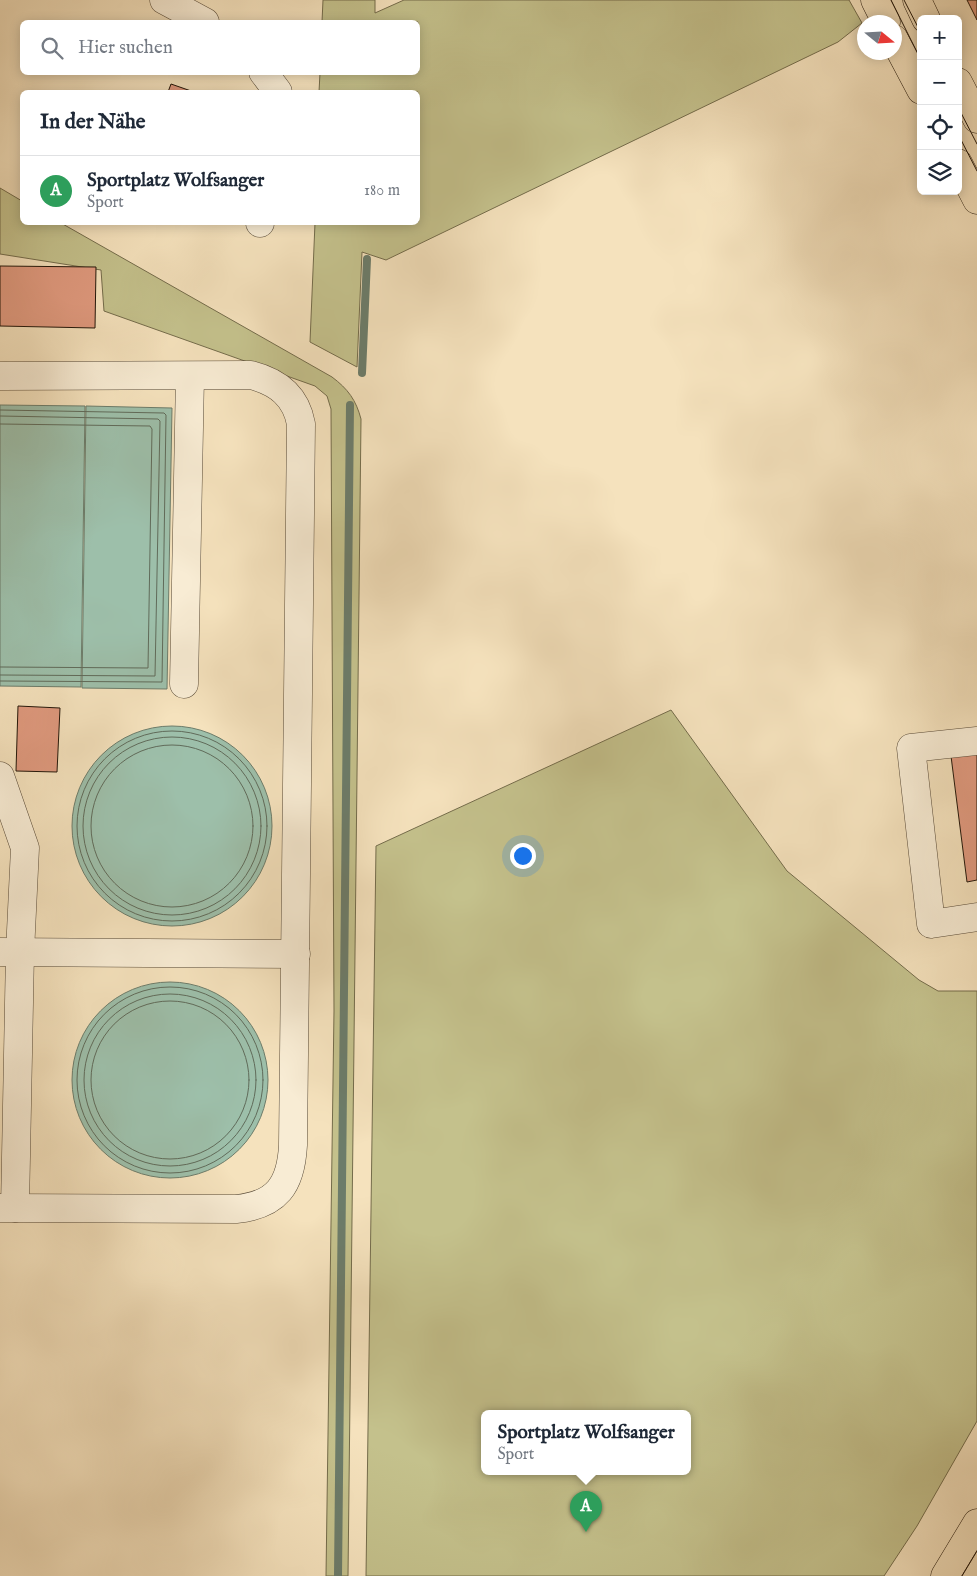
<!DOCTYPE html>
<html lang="de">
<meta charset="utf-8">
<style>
:root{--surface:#fff;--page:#f6f6f7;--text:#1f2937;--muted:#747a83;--line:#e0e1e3;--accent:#111827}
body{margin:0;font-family:"IM FELL English",serif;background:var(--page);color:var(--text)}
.controls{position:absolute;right:15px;top:15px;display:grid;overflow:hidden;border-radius:8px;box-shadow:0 2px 12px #0003}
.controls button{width:45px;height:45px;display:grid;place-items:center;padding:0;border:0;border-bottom:1px solid var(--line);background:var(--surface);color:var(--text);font:25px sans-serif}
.compass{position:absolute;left:857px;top:15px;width:45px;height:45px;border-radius:50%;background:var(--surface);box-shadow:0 2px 12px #0003;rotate:108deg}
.you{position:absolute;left:522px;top:855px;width:18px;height:18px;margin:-12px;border:4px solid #fff;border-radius:50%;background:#1a73e8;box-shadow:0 0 0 8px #1a73e833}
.badge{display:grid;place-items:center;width:32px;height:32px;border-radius:50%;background:var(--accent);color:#fff;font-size:16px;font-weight:700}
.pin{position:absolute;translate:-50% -41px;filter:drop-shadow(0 1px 2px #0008)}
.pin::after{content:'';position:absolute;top:26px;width:18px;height:15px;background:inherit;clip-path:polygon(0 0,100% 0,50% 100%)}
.popup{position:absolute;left:481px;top:1410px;width:210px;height:65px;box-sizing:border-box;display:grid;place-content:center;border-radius:8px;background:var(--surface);filter:drop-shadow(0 1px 4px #0005);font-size:16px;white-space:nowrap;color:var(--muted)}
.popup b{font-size:19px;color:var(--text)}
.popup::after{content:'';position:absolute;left:50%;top:100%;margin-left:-10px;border:10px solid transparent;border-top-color:var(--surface)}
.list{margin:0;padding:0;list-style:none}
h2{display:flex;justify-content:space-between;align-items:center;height:65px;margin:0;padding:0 20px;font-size:21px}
h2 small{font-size:16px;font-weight:400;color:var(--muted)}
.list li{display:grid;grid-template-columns:32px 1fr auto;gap:15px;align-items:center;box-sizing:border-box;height:70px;padding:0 20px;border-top:1px solid var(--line)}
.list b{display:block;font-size:19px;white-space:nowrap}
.list p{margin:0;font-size:16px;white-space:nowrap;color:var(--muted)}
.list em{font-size:16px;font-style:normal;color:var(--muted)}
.icon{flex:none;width:28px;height:28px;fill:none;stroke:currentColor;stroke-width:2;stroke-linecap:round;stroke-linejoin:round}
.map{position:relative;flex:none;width:977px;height:1576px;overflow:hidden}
.search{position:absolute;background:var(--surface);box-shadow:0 2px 12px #0003;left:20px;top:20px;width:400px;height:55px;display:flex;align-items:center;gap:12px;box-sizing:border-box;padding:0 18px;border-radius:8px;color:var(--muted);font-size:19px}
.panel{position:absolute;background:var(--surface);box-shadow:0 2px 12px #0003;left:20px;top:90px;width:400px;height:135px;border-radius:8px}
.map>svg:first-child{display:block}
.green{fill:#c4c18c;stroke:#746c4b;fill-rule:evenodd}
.water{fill:#9dbfaa;stroke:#6c7c6a}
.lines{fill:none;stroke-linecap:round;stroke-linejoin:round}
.shore{stroke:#606b5a;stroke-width:1}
.stream{stroke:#6c7c6a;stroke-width:8}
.building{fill:#e09a7f;stroke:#23170a}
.minor-casing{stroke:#584a37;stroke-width:29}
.major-casing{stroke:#23170a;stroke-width:29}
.minor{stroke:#f8ecd4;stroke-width:28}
.major{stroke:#f5e2bd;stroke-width:28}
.tram{stroke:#23170a;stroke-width:1}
</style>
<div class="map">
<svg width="977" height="1576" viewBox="0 0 977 1576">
<rect width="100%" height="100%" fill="#f5e2bd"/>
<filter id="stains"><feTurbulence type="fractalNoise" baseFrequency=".004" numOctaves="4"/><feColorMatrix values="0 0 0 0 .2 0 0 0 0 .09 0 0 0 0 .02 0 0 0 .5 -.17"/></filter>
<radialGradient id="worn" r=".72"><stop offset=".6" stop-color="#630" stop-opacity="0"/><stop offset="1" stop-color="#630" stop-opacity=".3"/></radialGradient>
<g class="green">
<polygon points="323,0 375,0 375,13 404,0 849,0 862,23 838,42 386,260 362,252 357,367 310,342 315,223 418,222 418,92 319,92 320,73 418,72 418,22 322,22"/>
<path d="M0,188L22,201V222L61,223L332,377C348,389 356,400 361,419L348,1576H326L334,1011L331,409L327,396L315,386L104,311L101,270L0,254Z"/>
<path d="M671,710L787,871L919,980L938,991H977V1421L917,1526L884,1576H366L376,846ZM687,1413V1471H485V1413Z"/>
</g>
<g class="water">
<polygon points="0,405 85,406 81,687 0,686"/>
<polygon points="86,406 172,408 167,689 82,688"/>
<circle cx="172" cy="826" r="100"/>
<circle cx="170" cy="1080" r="98"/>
</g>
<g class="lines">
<g class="shore">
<polyline points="0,410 164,413 166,415 162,682 0,681"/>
<polyline points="0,416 158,419 160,421 155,676 0,675"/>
<polyline points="0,424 150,426 152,429 148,668 0,667"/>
<circle cx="172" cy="826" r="95"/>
<circle cx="172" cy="826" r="89"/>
<circle cx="172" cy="826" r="81"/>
<circle cx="170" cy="1080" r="93"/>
<circle cx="170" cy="1080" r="86"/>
<circle cx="170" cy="1080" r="79"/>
</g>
<g class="stream">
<polyline points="362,373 367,259"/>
<polyline points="338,1576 350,405"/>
</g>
</g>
<g class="building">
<polygon points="967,0 977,0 977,20"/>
<polygon points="171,84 194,92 168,92"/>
<polygon points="0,266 96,267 95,328 0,326"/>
<polygon points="18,706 60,708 57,772 16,771"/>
<polygon points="977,753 977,880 967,882 951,756"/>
</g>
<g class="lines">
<defs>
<g id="minor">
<polyline points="164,0 205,22"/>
<polyline points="263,72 278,92"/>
<polyline points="260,223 260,222"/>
<path d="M0,376L251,375C278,382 296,396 301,424L293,1145C291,1185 277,1205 236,1209L0,1208"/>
<polyline points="184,684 190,376"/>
<polyline points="977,741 911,748 931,924 977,917"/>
<polyline points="0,776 25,848 20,952 15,1208"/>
<polyline points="0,952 296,954"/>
</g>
<g id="major">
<polyline points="875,0 886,22"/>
<polyline points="917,0 926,19"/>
<polyline points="894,39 921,90"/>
<polyline points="958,82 977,119"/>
<polyline points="958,163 977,200"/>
<polyline points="945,1576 977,1523"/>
</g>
</defs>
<use href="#minor" class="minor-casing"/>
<use href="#major" class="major-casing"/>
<use href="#minor" class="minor"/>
<use href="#major" class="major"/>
<g class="tram">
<polyline points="891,0 921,60"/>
<polyline points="904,0 921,33"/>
<polyline points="958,107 977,144"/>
<polyline points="958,134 977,171"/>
<polyline points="962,1576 977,1551"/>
</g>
</g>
<rect width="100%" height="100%" filter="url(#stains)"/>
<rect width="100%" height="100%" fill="url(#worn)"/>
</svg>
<div class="controls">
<button>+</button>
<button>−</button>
<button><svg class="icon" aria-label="locate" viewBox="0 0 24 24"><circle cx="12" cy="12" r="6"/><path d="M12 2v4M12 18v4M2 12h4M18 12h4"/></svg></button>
<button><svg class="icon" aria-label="layers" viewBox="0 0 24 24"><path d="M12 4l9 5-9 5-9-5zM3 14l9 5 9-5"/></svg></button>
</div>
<svg class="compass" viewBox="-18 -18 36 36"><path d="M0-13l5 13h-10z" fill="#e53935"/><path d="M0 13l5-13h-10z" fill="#747a83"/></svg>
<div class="you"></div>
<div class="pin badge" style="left:586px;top:1532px;background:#2e9e5b">A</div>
<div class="popup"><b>Sportplatz Wolfsanger</b>Sport</div>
<div class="search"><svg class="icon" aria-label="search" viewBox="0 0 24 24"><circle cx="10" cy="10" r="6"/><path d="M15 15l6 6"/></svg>Hier suchen</div>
<section class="panel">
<h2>In der Nähe<small></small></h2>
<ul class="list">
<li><span class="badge" style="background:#2e9e5b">A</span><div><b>Sportplatz Wolfsanger</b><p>Sport</p></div><em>180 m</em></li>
</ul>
</section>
</div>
